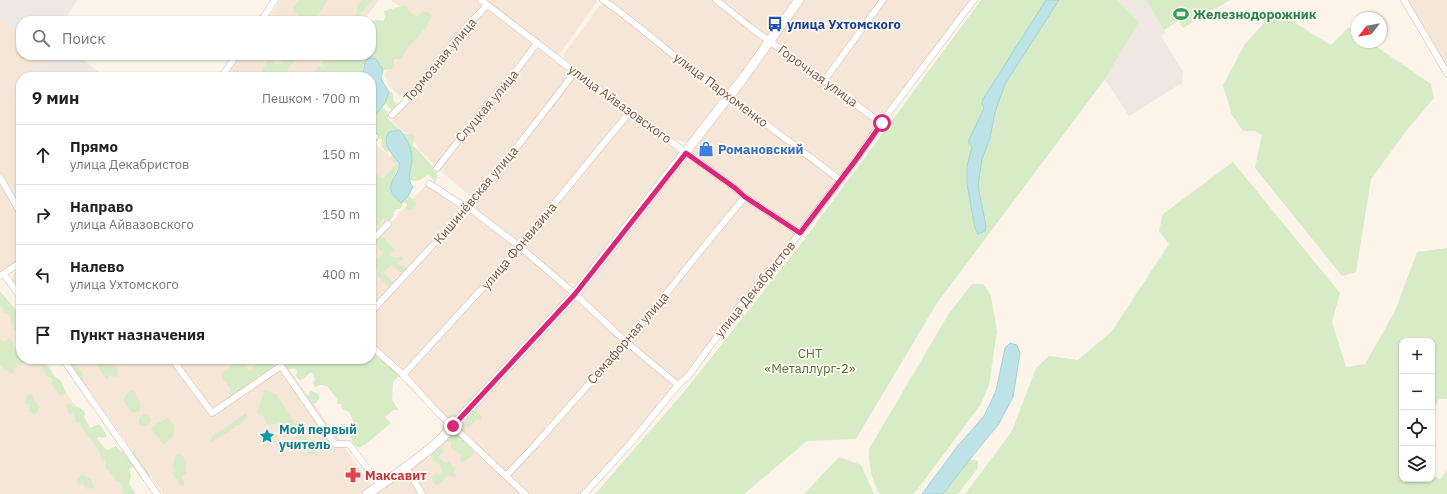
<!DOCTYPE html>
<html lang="ru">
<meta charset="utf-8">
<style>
:root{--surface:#fff;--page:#f2f2f2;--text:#222;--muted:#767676;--line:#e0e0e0}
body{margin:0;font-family:"IBM Plex Sans",sans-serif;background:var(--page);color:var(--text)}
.controls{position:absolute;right:12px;bottom:12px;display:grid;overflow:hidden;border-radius:8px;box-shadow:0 1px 3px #0004}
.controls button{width:36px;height:36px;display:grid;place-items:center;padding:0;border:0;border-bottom:1px solid var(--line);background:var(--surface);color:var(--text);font:20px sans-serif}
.compass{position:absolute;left:1351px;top:12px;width:36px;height:36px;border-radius:50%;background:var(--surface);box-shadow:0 1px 3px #0004;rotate:239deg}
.stop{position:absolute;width:12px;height:12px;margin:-9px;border:3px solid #db2777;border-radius:50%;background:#fff}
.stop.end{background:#db2777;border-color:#fff;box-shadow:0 1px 4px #0008}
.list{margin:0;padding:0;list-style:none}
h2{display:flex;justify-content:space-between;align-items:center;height:52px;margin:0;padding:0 16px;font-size:17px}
h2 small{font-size:13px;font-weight:400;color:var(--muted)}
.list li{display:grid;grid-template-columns:26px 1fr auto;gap:12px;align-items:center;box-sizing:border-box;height:60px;padding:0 16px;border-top:1px solid var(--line)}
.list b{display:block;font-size:15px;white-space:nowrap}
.list p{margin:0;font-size:13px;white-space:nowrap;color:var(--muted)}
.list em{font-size:13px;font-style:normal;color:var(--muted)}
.icon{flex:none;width:22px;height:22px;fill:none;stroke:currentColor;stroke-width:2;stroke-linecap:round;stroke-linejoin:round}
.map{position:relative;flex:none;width:1447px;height:494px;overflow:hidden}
.search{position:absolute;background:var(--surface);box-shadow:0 1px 3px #0004;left:16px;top:16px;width:360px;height:44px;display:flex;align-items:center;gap:10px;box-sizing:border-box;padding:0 14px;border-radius:16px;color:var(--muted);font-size:15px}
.panel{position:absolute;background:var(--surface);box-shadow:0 1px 3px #0004;left:16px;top:72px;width:360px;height:292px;border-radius:16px}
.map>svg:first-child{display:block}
.residential{fill:#f5e6d7}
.industrial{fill:#eee7e2}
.green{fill:#d7ebc7}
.water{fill:#bde3e7;stroke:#a3d3d9}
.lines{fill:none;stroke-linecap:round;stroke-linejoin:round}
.street-casing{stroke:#cfbcae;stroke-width:7}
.secondary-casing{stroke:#d5beae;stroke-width:10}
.street{stroke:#fff;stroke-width:6}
.secondary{stroke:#fff;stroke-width:9}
.route{stroke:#db2777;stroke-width:5}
.labels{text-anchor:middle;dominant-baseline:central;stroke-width:3.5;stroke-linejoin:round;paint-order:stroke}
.leisure-label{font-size:13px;font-weight:bold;fill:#27864d;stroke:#fff8f0;text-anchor:start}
.transit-label{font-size:13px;font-weight:bold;fill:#164399;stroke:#fff8f0;text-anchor:start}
.street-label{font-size:13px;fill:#785a4c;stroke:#fff8f0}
.shop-label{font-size:13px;font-weight:bold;fill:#366cbe;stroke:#fff8f0;text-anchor:start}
.park-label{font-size:13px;fill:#527841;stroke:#fff8f0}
.culture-label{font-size:13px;font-weight:bold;fill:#0d838f;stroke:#fff8f0;text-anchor:start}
.health-label{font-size:13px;font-weight:bold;fill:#be3a42;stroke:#fff8f0;text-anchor:start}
</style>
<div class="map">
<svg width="1447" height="494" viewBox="0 0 1447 494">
<rect width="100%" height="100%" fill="#fdf4e9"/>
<g class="residential">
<polygon points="281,0 379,0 363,21 266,21"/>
<polygon points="391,0 476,0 483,5 477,12 472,16 404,100 388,85 385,74 425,27"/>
<polygon points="486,0 596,0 597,1 560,54 558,55"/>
<polygon points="608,0 713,0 765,40 765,43 727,92 694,68"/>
<polygon points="720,0 795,0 769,35 766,35"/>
<polygon points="803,0 881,0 826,75 821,76 775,42 775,40"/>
<polygon points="885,0 972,0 882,120 828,82 828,78"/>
<polygon points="1407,0 1447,0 1447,67"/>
<polygon points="603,4 605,4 724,96 689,141 683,142 674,139 581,74 564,58 564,54 600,5"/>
<polygon points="488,9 533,43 531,48 512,74 436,166 419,150 415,142 391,121 409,101 470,24"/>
<polygon points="4,18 21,34 21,55 43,55 47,61 26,77 21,77 21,81 11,89 21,106 21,259 0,273 0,20"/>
<polygon points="773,46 879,124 841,176 838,177 735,98 735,94 770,47"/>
<polygon points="539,48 569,71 569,77 474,199 438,169 535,49"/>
<polygon points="241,55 338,55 322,77 225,77"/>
<polygon points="574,76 575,76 623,110 624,117 520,242 518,243 474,208 474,206"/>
<polygon points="731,101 733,101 834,180 835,183 799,229 796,228 748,197 692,154 691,152"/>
<polygon points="630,117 633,117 677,149 679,155 580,282 575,284 566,283 523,246 625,120"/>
<polygon points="373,142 398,163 371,194 371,144"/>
<polygon points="684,159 694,160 740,195 741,198 639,325 626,337 624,337 586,302 579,293"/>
<polygon points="426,185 442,193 462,209 460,213 371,308 371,244"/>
<polygon points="371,195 393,215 371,238"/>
<polygon points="746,200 793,231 795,235 688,373 679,381 676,381 630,343 629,340 723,225"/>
<polygon points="468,211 473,212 515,247 515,248 405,370 402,371 387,358 371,342 371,315"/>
<polygon points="520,251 567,291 568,297 456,419 450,420 417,388 408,377 408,373 517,252"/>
<polygon points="21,267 21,295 12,280 15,272"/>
<polygon points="0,296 21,327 21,359 43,359 136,494 0,494"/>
<polygon points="576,301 582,303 620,339 619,345 535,442 507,471 505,471 461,431 460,425 461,422 568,306"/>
<polygon points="625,346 632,350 674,385 628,443 581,494 528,494 513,480 511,475 513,472"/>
<polygon points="67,359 282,359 372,486 361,494 163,494"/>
<polygon points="457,433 523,494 425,494 412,471 413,468 452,434"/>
<polygon points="404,474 407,474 421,494 374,494"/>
</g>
<g class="industrial">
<polygon points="0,0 76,0 77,1 64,21 21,21 21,34 4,18 0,20"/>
<polygon points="1117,0 1146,0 1166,33 1161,36 1183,72 1182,83 1129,116 1105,79 1139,22"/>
<polygon points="52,55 77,55 106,77 26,77 47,61"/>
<polygon points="21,81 21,106 11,89"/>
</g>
<g class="green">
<polygon points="299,0 328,0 321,11 314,17 311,15 303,19 295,13 293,9"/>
<polygon points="361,0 373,0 360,14 362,21 352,21 357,13 357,7"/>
<polygon points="981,0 1117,0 1139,22 1105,79 937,303 856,439 807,441 744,494 595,494 684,392 804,240"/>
<polygon points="1146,0 1230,0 1183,28 1178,21 1164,30"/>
<polygon points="406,5 409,11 417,17 423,11 430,13 432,16 427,26 406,50 401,59 395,59 392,69 383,70 376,59 365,62 364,71 357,77 311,77 318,67 324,68 325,66 322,64 329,55 337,55 338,58 341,55 371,55 371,21 369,21 378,20 383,21 385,17 384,11"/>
<polygon points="1300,9 1295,23 1331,45 1349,27 1357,33 1357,42 1370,42 1431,84 1434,98 1407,130 1371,179 1356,272 1342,276 1255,168 1262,135 1255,131 1243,131 1232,115 1223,85 1245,44 1265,22"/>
<path d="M279,55H293L294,61L288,69V77H267L268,75H263L261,74C263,68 266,61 272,59L274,64H283Z"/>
<polygon points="389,92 392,92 394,101 398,105 392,111 385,103"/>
<path d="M382,107L388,112V119L400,130L389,132C384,139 386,144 390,150L387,153L381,146L382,140C363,132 373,118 382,107Z"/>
<path d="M402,133H404L408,135L412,134L414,137L413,146C417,148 429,162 433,167V170L437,174V178L435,183L432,178L428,175L418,181L409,180C413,159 413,152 402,133Z"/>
<path d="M392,154C401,166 399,166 393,179L401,203L408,196L415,200L416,205L413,209L408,211L406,208L407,204L404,202L400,209H397L394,212V215L389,222L383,218L379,225H374L371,222V171L383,179L396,164L390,159Z"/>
<polygon points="1233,162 1340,293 1332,322 1346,367 1365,364 1395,311 1417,252 1447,248 1447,399 1439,399 1432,413 1432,341 1402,341 1402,479 1432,479 1432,475 1440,479 1447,471 1447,494 965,494 1012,431 1036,368 1049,356 1078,360 1112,331 1169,244 1159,231 1163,214"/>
<polygon points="382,236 395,250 390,255 394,258 401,256 404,259 396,264 406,267 405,273 400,272 392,265 383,272 393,283 390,287 377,276 377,270 374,266 376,259 381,257 383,252 380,250 375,242"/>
<path d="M972,284H983L991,296L997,331L989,385L981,404L914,494H880C871,481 869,465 869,449L948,315Z"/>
<polygon points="0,291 21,316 21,331 19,333 13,330 14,325 11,322 11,318 8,313 3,312 3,309 0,305"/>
<polygon points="9,338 12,341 14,348 19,347 21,349 19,354 21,355 21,359 27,359 25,362 23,362 14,369 14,372 10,374 8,370 5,371 0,364 0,339 4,342"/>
<path d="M371,348L399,376L393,382L392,400L398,409V410H393L385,417L391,423L366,444L359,448C350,442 351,438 349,429L355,424L349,412L342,409L341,404H337V399L327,386L320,385L315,387L313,383L315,379L311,372L303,379L299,380L296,376L297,371L294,368L288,370L279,365L276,359H300L308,362L315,359H371Z"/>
<polygon points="32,359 43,359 55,377 61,381 66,393 60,396 51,383 53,380 52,378 47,377 41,365 33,361"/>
<polygon points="65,359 72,359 84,376 84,379 82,382 67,371 68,365"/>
<polygon points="97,359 111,360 111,365 117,368 118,373 117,377 108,375 108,380 106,379 95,363"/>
<path d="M235,359H245L248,370L250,371C258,360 261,359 274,359V365L264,374L260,375L254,381H250L247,387L233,397L229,395L231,389L222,378L224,371L228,370L230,366H232L234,363Z"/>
<polygon points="130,389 136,392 136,397 141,406 139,411 132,413 124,402 124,397 128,394"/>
<polygon points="265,390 277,395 292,419 318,455 310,454 288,422 284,423 290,432 284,437 277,427 282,423 266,425 263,416 258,415 257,412"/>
<polygon points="310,391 318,393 319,399 315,404 309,404 305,396 309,395"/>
<polygon points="29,394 34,397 34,401 39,406 38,412 34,414 29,411 30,405 25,403 27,397"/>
<path d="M70,403L74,407L76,406L83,410L85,413L84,417L90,428L99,424L107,435L105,438L99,437L96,439L107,450L116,446L121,452L128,448L135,453L150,475L149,479L147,482L144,481L133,467L129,469L131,476L129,484L135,494H124L119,481L116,482L113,475L105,468V461L101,459C101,449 94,444 88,437C85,433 82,428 80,423H77L74,416L75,411L70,415L68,412L66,405Z"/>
<polygon points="472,411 476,411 482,417 482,420 477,419 468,428 465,425 465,422"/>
<polygon points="246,413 247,415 247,417 239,425 236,425 234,428 210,443 209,443 212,439 211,437"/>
<polygon points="144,414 148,415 151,420 149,424 144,426 139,425 139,418"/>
<polygon points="168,418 175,426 173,436 164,445 151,429 154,425"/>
<polygon points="453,435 459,435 472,447 473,455 462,463 460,459 461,455 451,448 451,442 447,442 447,440"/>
<polygon points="441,447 443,448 443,452 438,457 445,463 449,461 455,469 453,472 456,476 455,478 448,475 441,483 436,485 433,482 432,477 436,472 440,475 442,473 440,465 432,461 431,456 437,448"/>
<polygon points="181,454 185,458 186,473 182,477 184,481 184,485 181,486 172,473 175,471 173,466 175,455"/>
<polygon points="839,457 861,465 874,494 804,494"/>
<polygon points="970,459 978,461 978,468 958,494 943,494"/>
<polygon points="82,475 91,479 94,488 86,489 83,484 78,485 77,482 78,478"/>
</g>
<g class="water">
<polygon points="1046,0 1059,0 1005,84 995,112 990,138 982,159 978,186 986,226 985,231 978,234 975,228 967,184 967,166 972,147 968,142 984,108 982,103 983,99"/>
<polygon points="369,58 376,59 383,70 381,79 389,92 385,103 375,116 371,115 371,77 357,77 364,71 365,62"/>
<path d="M400,130C406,138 411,147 412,156C413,166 405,180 413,187L408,196L401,203C378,184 401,178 399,163C392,154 381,143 389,132Z"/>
<polygon points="1010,343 1017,345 1020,353 1013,397 998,425 970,459 943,494 922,494 956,448 984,416 996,391 1005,348"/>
</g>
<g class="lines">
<defs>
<g id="street">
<polyline points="481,0 575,72 735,188 745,197 800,233"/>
<path d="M603,0C634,21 661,46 691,69C741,106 791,142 840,180"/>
<polyline points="716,0 750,27 881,123"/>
<polyline points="1404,0 1447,73"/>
<polyline points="261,21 275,0"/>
<polyline points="221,77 237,55"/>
<polyline points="824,81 883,0"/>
<polyline points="392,115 407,100 471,21 479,14 487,5"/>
<polyline points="371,142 375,137"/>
<polyline points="437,168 489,102 513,75 537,43"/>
<polyline points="0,177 21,214"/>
<path d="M429,184C443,191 454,202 468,207L519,246L575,294L625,341L678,385"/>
<polyline points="371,241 388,224"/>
<polyline points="4,274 21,298"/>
<polyline points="0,276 21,262"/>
<polyline points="371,312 483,191 575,72"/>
<path d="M371,345C381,356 393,365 403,375C421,392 434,412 453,426L525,494"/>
<polyline points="63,359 157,494"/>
<polyline points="172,359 212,413 281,366 335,444 349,444 380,485"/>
<polyline points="403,375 510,258 599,149 630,112"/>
<polyline points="406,467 422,494"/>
<path d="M506,476L536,444L617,352C625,340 636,332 645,320C678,279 711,237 745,197"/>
<polyline points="584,494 629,445 678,385 689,375 739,307 785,252 855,161 881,123 974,0"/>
</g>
<path id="secondary" d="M367,494C393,477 418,460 440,440L575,294L744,77L799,0"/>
</defs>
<use href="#street" class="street-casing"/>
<use href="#secondary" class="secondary-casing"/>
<use href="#street" class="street"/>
<use href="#secondary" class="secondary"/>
</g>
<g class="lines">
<polyline class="route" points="453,426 575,294 686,153 735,188 745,197 800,233 855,161 882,123"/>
</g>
<defs>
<symbol id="stadium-bare" viewBox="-9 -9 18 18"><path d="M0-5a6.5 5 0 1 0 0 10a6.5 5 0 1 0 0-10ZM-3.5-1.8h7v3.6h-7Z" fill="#2e9e5b" stroke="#fff8f0" stroke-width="2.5" paint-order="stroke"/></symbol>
<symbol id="bus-bare" viewBox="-9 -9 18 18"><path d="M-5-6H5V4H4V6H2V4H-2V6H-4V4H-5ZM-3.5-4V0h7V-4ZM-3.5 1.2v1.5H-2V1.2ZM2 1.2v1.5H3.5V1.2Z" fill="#1a4fb4" stroke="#fff8f0" stroke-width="2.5" paint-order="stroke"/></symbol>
<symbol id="shop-bare" viewBox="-9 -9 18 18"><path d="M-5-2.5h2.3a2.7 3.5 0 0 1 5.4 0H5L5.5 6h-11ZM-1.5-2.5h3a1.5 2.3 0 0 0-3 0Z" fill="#3f7fe0" stroke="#fff8f0" stroke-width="2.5" paint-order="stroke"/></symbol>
<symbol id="sight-bare" viewBox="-9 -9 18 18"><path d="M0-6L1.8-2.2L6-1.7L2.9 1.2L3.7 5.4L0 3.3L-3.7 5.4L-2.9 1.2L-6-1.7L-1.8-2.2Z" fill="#0f9aa8" stroke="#fff8f0" stroke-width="2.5" paint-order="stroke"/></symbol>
<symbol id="pharmacy-bare" viewBox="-9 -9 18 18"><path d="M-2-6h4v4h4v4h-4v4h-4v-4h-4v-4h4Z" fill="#e0444e" stroke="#fff8f0" stroke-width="2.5" paint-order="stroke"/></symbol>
</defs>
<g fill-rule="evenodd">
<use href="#stadium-bare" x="1170" y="3" width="22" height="22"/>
<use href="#bus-bare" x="764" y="13" width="22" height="22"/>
<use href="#shop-bare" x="695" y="138" width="22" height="22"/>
<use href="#sight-bare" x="256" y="425" width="22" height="22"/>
<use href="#pharmacy-bare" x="342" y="464" width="22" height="22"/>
</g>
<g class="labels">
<g class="leisure-label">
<text x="1193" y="14">Железнодорожник</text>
</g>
<g class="transit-label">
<text x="787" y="24">улица Ухтомского</text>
</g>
<g class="street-label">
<text transform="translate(440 60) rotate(-50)">Тормозная улица</text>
<text transform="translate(818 76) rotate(36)">Горочная улица</text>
<text transform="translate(721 90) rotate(37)">улица Пархоменко</text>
<text transform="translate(620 104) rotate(36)">улица Айвазовского</text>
<text transform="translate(487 106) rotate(-50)">Слуцкая улица</text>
<text transform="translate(476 195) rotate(-50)">Кишинёвская улица</text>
<text transform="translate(519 246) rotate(-50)">улица Фонвизина</text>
<text transform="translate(755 289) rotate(-51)">улица Декабристов</text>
<text transform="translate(628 338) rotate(-49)">Семафорная улица</text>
</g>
<g class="shop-label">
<text x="718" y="149">Романовский</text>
</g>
<g class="park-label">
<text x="810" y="353">СНТ<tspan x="810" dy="15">«Металлург-2»</tspan></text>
</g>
<g class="culture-label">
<text x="279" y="429">Мой первый<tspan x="279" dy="15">учитель</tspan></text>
</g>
<g class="health-label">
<text x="365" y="475">Максавит</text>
</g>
</g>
</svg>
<div class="controls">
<button>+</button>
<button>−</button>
<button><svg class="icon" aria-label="locate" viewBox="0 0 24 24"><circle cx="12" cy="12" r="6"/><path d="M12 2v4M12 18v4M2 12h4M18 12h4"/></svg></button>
<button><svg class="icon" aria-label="layers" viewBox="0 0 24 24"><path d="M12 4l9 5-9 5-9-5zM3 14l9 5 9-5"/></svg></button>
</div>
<svg class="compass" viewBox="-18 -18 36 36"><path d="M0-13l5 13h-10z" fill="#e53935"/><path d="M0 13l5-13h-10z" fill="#767676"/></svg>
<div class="stop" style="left:882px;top:123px"></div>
<div class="stop end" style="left:453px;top:426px"></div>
<div class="search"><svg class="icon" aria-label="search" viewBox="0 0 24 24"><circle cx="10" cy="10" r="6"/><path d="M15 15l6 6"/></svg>Поиск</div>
<section class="panel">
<h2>9 мин<small>Пешком · 700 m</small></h2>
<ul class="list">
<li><svg class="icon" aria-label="ahead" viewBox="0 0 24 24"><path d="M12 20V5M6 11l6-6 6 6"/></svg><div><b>Прямо</b><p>улица Декабристов</p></div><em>150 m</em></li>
<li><svg class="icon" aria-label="right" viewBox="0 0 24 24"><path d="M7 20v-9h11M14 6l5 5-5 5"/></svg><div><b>Направо</b><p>улица Айвазовского</p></div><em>150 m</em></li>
<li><svg class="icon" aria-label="left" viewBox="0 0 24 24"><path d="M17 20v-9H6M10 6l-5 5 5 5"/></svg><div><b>Налево</b><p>улица Ухтомского</p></div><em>400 m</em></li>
<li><svg class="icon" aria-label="arrive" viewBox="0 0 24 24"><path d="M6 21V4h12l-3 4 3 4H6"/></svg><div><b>Пункт назначения</b></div></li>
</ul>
</section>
</div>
